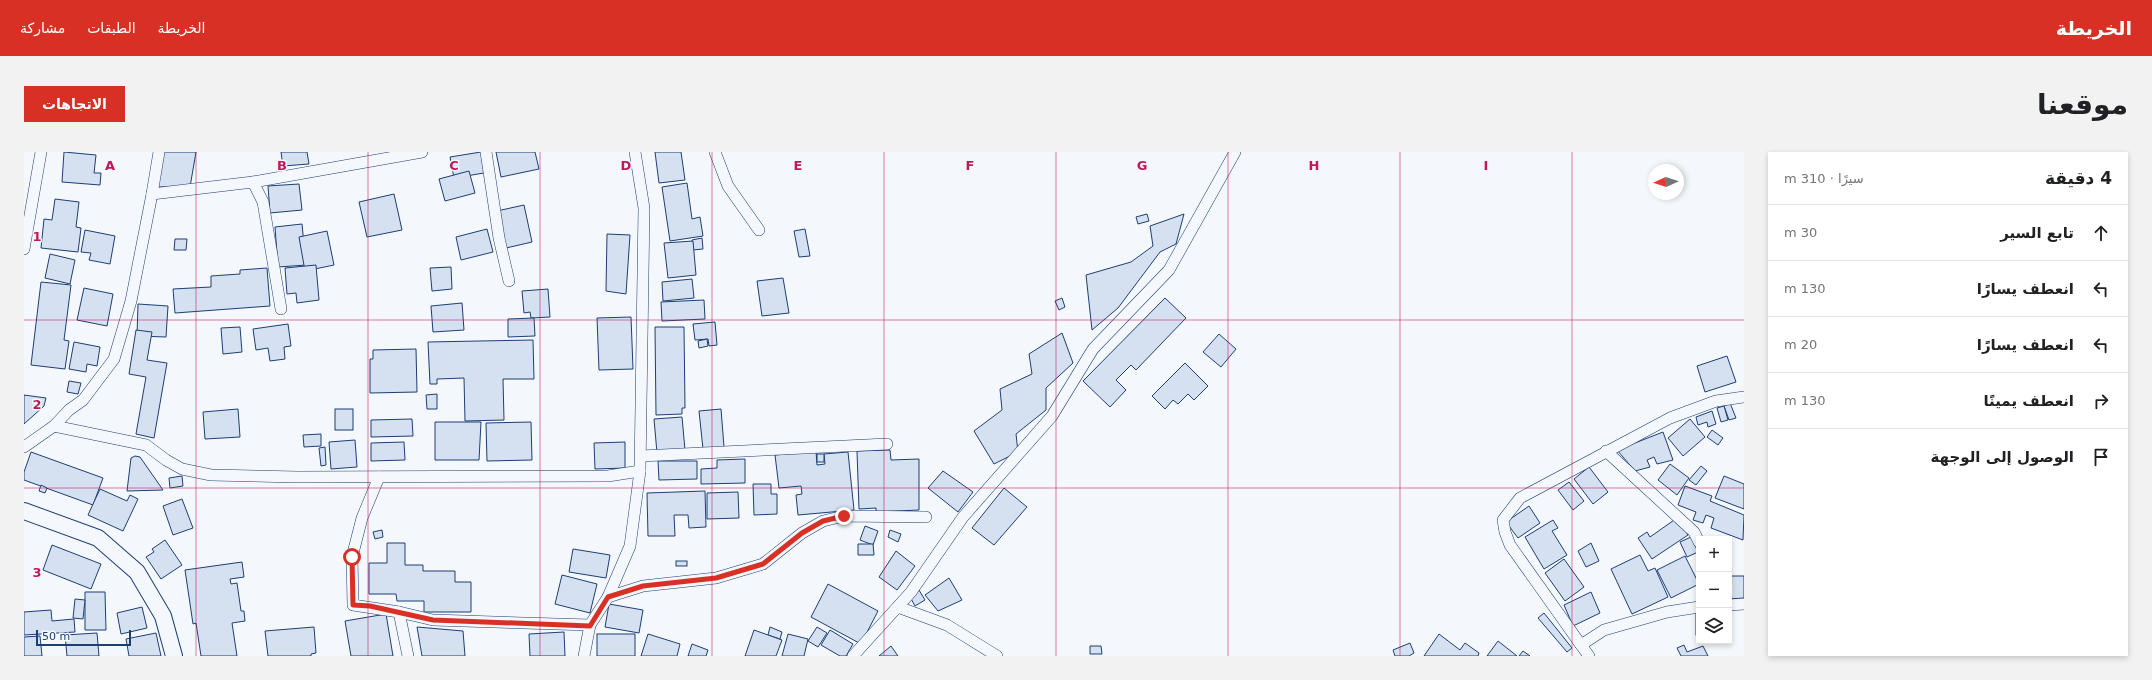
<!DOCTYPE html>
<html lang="ar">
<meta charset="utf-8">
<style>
:root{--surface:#fff;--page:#f2f2f2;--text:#202124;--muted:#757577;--line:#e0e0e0;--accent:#d93025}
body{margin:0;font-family:"DejaVu Sans",Cairo,sans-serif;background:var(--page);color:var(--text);direction:rtl}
.controls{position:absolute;right:12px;bottom:12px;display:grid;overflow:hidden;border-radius:0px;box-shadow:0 2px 6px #0003}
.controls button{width:36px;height:36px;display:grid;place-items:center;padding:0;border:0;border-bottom:1px solid var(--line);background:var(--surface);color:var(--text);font:20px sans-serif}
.compass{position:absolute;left:1624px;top:12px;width:36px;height:36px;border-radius:50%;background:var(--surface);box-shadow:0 2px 6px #0003;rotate:267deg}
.scale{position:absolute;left:12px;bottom:10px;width:95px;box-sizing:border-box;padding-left:4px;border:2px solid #1d3f73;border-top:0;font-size:11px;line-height:14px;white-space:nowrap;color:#1d3f73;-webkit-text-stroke:3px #f4f7fb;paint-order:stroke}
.stop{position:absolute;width:12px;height:12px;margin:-9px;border:3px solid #d93025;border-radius:50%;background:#fff}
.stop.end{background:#d93025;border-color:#fff;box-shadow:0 1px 4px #0008}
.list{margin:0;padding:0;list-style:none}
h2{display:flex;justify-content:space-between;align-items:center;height:52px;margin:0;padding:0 16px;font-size:17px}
h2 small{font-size:13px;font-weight:400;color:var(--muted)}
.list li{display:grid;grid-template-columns:26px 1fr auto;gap:12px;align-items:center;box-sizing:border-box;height:56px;padding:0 16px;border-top:1px solid var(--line)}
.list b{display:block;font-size:15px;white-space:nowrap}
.list em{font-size:13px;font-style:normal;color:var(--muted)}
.icon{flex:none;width:22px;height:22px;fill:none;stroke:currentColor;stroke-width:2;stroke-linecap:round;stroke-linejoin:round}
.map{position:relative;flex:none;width:1720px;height:504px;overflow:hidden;direction:ltr;border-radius:0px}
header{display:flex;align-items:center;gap:24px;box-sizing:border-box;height:56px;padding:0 20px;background:var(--accent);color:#fff}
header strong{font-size:19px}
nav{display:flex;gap:22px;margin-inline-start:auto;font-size:14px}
.intro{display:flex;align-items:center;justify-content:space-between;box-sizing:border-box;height:96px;padding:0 24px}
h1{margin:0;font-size:28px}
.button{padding:10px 18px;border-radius:0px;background:var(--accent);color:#fff;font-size:14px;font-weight:700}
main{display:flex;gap:24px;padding:0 24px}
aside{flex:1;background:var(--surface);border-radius:0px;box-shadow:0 2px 6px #0003}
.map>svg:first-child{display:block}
.building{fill:#d5e0f0;stroke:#1d3f73}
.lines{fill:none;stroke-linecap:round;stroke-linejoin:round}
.street-casing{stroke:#1d3f73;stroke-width:12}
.secondary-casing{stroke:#1d3f73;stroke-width:18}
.street{stroke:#f4f7fb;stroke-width:11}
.secondary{stroke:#f4f7fb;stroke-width:16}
.route{stroke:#d93025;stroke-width:5}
.grid{fill:none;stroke:#c2185b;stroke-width:1;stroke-opacity:0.55}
.grid-label{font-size:13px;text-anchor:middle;font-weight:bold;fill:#c2185b;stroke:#f4f7fb;stroke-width:3;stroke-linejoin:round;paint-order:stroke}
</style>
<header>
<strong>الخريطة</strong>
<nav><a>الخريطة</a><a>الطبقات</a><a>مشاركة</a></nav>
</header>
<div class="intro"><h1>موقعنا</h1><a class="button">الاتجاهات</a></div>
<main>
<aside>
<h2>4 دقيقة<small>سيرًا · 310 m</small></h2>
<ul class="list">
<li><svg class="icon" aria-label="ahead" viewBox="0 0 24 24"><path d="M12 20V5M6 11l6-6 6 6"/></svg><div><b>تابع السير</b></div><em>30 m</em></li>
<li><svg class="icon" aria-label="left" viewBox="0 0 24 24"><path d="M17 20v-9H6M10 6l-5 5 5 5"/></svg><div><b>انعطف يسارًا</b></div><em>130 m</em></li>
<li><svg class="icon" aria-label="left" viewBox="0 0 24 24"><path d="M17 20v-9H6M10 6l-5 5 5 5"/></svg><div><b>انعطف يسارًا</b></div><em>20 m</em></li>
<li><svg class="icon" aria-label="right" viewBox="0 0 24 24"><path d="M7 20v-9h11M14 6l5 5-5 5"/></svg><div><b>انعطف يمينًا</b></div><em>130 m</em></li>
<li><svg class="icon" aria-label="arrive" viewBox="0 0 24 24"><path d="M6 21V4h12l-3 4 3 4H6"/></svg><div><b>الوصول إلى الوجهة</b></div></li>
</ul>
</aside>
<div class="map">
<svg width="1720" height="504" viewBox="0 0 1720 504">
<rect width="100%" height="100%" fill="#f4f7fb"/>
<g class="building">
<polygon points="40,0 72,3 70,21 77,21 76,33 38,30"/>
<polygon points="140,0 172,0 166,35 133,35"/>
<polygon points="257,0 283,0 285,12 259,14"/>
<polygon points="457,0 460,21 430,26 426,5"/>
<polygon points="472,0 511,0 515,17 477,25"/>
<polygon points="631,0 657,0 661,28 635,31"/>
<polygon points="445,19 451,41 421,49 415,27"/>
<polygon points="663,31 668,67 676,65 679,84 646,89 638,35"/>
<polygon points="275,32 278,58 246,61 244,34"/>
<polygon points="370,42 378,78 343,85 335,50"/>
<polygon points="31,47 55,50 52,75 57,76 54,100 17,96 20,67 28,68"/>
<polygon points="500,53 508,90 482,96 473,59"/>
<polygon points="1123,62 1125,69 1114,72 1112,65"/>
<polygon points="1160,62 1152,92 1136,100 1094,156 1068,178 1062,123 1107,110 1129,94 1126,74"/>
<polygon points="278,72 282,113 254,115 251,75"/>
<polygon points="463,77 469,100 437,108 432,85"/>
<polygon points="781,77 786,104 775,105 770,79"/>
<polygon points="61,78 91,84 86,112 65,108 67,101 57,100"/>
<polygon points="303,79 310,113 281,119 275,85"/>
<polygon points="583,82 606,83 602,142 582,139"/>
<polygon points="678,86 679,97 669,98 668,88"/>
<polygon points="151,87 163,87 162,98 150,98"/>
<polygon points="669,89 672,123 644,126 640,91"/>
<polygon points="26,102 51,108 46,132 21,126"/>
<polygon points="292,113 295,148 273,151 272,141 263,142 261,116"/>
<polygon points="427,115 428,137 408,139 406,116"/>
<polygon points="243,116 246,154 151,161 149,137 187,135 187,124 216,122 216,118"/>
<polygon points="759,126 765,161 738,164 733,129"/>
<polygon points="668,127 670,146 639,149 638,130"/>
<polygon points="17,130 47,133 40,188 45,189 41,217 7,213"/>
<polygon points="60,136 89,142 83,174 53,168"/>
<polygon points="524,137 526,165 507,166 506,160 500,161 498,139"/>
<polygon points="1038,146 1041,155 1035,158 1031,149"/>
<polygon points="1141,146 1162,166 1112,218 1107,213 1092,228 1102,238 1086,255 1059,229"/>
<polygon points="680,148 681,167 638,169 637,150"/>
<polygon points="438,151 440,178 409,180 407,154"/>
<polygon points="114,152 144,154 142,185 113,184"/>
<polygon points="607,165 609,217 575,218 573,166"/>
<polygon points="510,166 511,184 484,185 484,167"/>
<polygon points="691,170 693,193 685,194 684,187 671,188 669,172"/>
<polygon points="264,172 267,194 260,195 261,207 246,209 244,196 232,198 229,177"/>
<polygon points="216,175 218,200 199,202 197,176"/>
<polygon points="631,175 660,175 661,256 658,256 658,262 632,263"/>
<polygon points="112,178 128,180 123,208 143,211 130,286 112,282 122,225 105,222"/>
<polygon points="1038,181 1049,211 1022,236 1022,258 992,282 994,300 970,312 950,279 978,258 976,237 1008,222 1005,202"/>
<polygon points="1195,182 1212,197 1197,215 1179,200"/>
<polygon points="683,187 684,194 675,196 674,189"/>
<polygon points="509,188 510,227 479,227 480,268 441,269 440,226 413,227 413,232 406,232 404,190"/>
<polygon points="50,190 76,195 73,214 63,212 62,220 45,217"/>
<polygon points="392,197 393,240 346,241 346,207 349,207 349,198"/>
<polygon points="1703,204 1712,230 1681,240 1673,214"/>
<polygon points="1161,211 1184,234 1170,248 1164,242 1154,252 1149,248 1141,257 1128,244"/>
<polygon points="45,229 57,231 54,242 43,240"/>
<polygon points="413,242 413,257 403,257 402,243"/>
<polygon points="0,243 22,246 20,254 0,272"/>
<polygon points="1706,251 1712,266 1705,268 1700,254"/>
<polygon points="1700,254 1704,268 1697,270 1693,256"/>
<polygon points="214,257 216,285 181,287 179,260"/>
<rect x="311" y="257" width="18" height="21"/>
<polygon points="697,257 700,295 679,297 675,259"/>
<polygon points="1688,259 1692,272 1684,275 1683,270 1674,273 1672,265"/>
<polygon points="658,265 661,298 633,301 630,267"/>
<polygon points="388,267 389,284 347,285 347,268"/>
<polygon points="1666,267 1681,285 1659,304 1644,286"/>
<polygon points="411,270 457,270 455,308 411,308"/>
<polygon points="507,270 508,308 463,309 462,271"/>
<polygon points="1688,278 1699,286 1694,293 1683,285"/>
<polygon points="1639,280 1649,308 1633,312 1630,305 1623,308 1626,315 1611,319 1593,298"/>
<polygon points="297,282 297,294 280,295 279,283"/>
<polygon points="331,288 333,315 307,317 305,290"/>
<polygon points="380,290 381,308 347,309 347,291"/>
<polygon points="601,290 601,316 571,317 570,291"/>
<polygon points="301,295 302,313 297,314 295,296"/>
<polygon points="866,298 867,308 895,307 895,358 852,360 852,356 835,357 833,299"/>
<polygon points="792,299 793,313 801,312 800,302 824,300 830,358 774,363 772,343 778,342 777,334 755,336 751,303"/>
<polygon points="7,300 79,326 69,353 0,328 0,320"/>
<rect x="793" y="302" width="7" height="8"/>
<polygon points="111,304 116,305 139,338 103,339 107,306"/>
<polygon points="721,307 721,331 677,332 677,317 693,316 693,308"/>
<polygon points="634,309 673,309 673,327 635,328"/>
<polygon points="1646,312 1665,326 1653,343 1634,328"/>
<polygon points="1677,314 1683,319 1672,333 1665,328"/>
<polygon points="1565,315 1584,340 1569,352 1550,327"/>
<polygon points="919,319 949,340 934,360 904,336"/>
<polygon points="158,324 159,334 146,336 145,326"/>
<polygon points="1700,324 1720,332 1720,357 1691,346"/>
<polygon points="1545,330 1560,349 1549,358 1534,338"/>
<polygon points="729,332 747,332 747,342 753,342 753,362 730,363"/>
<polygon points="17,333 23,336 21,341 15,339"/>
<polygon points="1661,334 1688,344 1686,349 1720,363 1719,388 1687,376 1690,366 1682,363 1679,371 1669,368 1672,360 1654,353"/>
<polygon points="980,336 1003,355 970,393 948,376"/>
<polygon points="76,337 103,349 106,343 114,347 99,379 64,363"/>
<polygon points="681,339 682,375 665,376 664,363 650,363 651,384 624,384 623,341"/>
<polygon points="714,340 715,366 683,367 683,341"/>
<polygon points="158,347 169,376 149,383 139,354"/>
<polygon points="1505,354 1516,371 1494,386 1482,370"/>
<polygon points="1653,366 1664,383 1628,407 1614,386 1623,380 1626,385"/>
<polygon points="1529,368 1534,376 1528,379 1543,403 1520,417 1501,385"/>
<polygon points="841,374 854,379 849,393 836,388"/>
<polygon points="358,378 359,385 351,387 349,380"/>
<polygon points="866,378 877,382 874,390 864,385"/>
<polygon points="1667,385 1674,400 1663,405 1656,390"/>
<polygon points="141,388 158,413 137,427 122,405 130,400 128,397"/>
<polygon points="363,391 381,391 381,413 399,413 399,419 431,419 431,430 447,430 447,460 400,460 400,449 373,449 372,442 345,442 345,411 363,411"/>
<polygon points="1567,391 1575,409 1562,415 1554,399"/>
<polygon points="834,392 849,392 850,403 834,403"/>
<polygon points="28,393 77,412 67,437 19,418"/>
<polygon points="549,397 586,403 582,426 545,420"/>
<polygon points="872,399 891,414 873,438 855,425"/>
<polygon points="1616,403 1624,419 1631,416 1644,445 1608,462 1587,417"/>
<polygon points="1661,404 1675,432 1647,446 1633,418"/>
<polygon points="1540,407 1560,435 1541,449 1521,421"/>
<rect x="652" y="409" width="11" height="5"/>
<polygon points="218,410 220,425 206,427 207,432 213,431 217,459 220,459 221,469 208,471 213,504 177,504 172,471 169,472 161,418"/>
<polygon points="538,423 573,432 566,461 531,452"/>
<polygon points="1705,424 1720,424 1720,446 1705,447"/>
<polygon points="925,426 938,448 914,459 901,443"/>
<polygon points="804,432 854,459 837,492 787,465"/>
<polygon points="895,438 901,448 891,454 885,443"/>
<polygon points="61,440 81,440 82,478 61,478"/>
<polygon points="1567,440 1576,461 1549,474 1540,453"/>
<polygon points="51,447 61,448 59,467 49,466"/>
<polygon points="585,452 619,458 615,481 581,475"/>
<polygon points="118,455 123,476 97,482 93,461"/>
<polygon points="27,458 28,469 50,467 51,480 0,483 0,460"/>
<polygon points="1520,461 1548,496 1543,500 1514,466"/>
<rect x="1672" y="461" width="3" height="22"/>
<polygon points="362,462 369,504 327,504 321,469"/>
<polygon points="290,475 292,501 287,502 287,504 244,504 241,479"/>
<polygon points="393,475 439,479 441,504 398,504"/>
<polygon points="746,475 758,480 756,487 744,483"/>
<polygon points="793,475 803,481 794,495 784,489"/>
<polygon points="730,478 758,488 752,504 721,504"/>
<polygon points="806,478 829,492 822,504 816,504 797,493"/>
<polygon points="540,480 541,504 506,504 505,482"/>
<polygon points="73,481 75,504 43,504 41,483"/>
<polygon points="132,481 137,504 105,504 102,487"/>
<rect x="573" y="482" width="38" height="22"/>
<polygon points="624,482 656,492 653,504 617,504"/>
<polygon points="764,482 784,487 780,504 758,504"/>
<polygon points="1415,482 1436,498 1441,491 1455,501 1454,504 1400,504"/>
<polygon points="16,484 18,504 0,504 0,485"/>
<polygon points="1474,489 1493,504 1463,504"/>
<polygon points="1386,491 1390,501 1385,504 1371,504 1369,498"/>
<polygon points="668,492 684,498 682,504 664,504"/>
<polygon points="1660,493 1663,500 1679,494 1684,504 1657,504 1653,496"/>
<polygon points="867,494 874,504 855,504"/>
<polygon points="1066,494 1077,494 1078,502 1066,502"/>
<polygon points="1499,499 1506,504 1495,504"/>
</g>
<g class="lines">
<defs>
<g id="street">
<polyline points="462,0 475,86 485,129"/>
<polyline points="691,0 704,34 735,78"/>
<polyline points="229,30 239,50 257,157"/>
<polyline points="128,42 135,0"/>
<polyline points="0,97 17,0"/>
<polyline points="30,274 122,293 142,308 158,317 187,323 273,325 584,324 616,319"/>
<polyline points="0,295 30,274 45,258 59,248 90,207 107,149 128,42 229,30 398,0"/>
<polyline points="1582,299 1670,380 1675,390"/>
<polyline points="617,304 863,292"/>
<polyline points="355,325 338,366 328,405 329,453 375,460 384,504"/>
<polyline points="584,445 619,434 692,426 739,412 778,381 799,369 820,364 902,365"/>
<polyline points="1705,453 1720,452"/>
<polyline points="874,455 923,473 973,504"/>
<polyline points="375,460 409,468 566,473"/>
<polyline points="1557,493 1486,393 1481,380 1479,368 1496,346 1646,266 1692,249 1720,245"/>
<polyline points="560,504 566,473 584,445 606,394 616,319 620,56 611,0"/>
<polyline points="829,504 887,440 939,365 1028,264 1069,197 1145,118 1211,0"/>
<polyline points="1565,504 1557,493 1580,478 1643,460 1675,455"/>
</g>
<polyline id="secondary" points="0,359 74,386 113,420 139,464 150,504"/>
</defs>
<use href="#street" class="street-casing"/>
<use href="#secondary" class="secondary-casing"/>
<use href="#street" class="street"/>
<use href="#secondary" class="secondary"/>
</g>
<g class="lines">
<polyline class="route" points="328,405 329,453 346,454 409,468 566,474 584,445 619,434 692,426 739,412 778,381 799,369 820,364"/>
</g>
<path class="grid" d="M172,0V504M344,0V504M516,0V504M688,0V504M860,0V504M1032,0V504M1204,0V504M1376,0V504M1548,0V504M0,168H1720M0,336H1720"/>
<g class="grid-label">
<text x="86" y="18">A</text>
<text x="258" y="18">B</text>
<text x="430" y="18">C</text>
<text x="602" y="18">D</text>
<text x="774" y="18">E</text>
<text x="946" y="18">F</text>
<text x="1118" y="18">G</text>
<text x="1290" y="18">H</text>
<text x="1462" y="18">I</text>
<text x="13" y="89">1</text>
<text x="13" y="257">2</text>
<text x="13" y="425">3</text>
</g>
</svg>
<div class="controls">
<button>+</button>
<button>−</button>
<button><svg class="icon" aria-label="layers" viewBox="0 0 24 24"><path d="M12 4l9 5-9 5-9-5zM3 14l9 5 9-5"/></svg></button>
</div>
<svg class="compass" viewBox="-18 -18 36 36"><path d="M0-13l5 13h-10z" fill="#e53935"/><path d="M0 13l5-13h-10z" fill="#757577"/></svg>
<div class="scale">50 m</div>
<div class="stop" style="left:328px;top:405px"></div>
<div class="stop end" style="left:820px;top:364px"></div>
</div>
</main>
